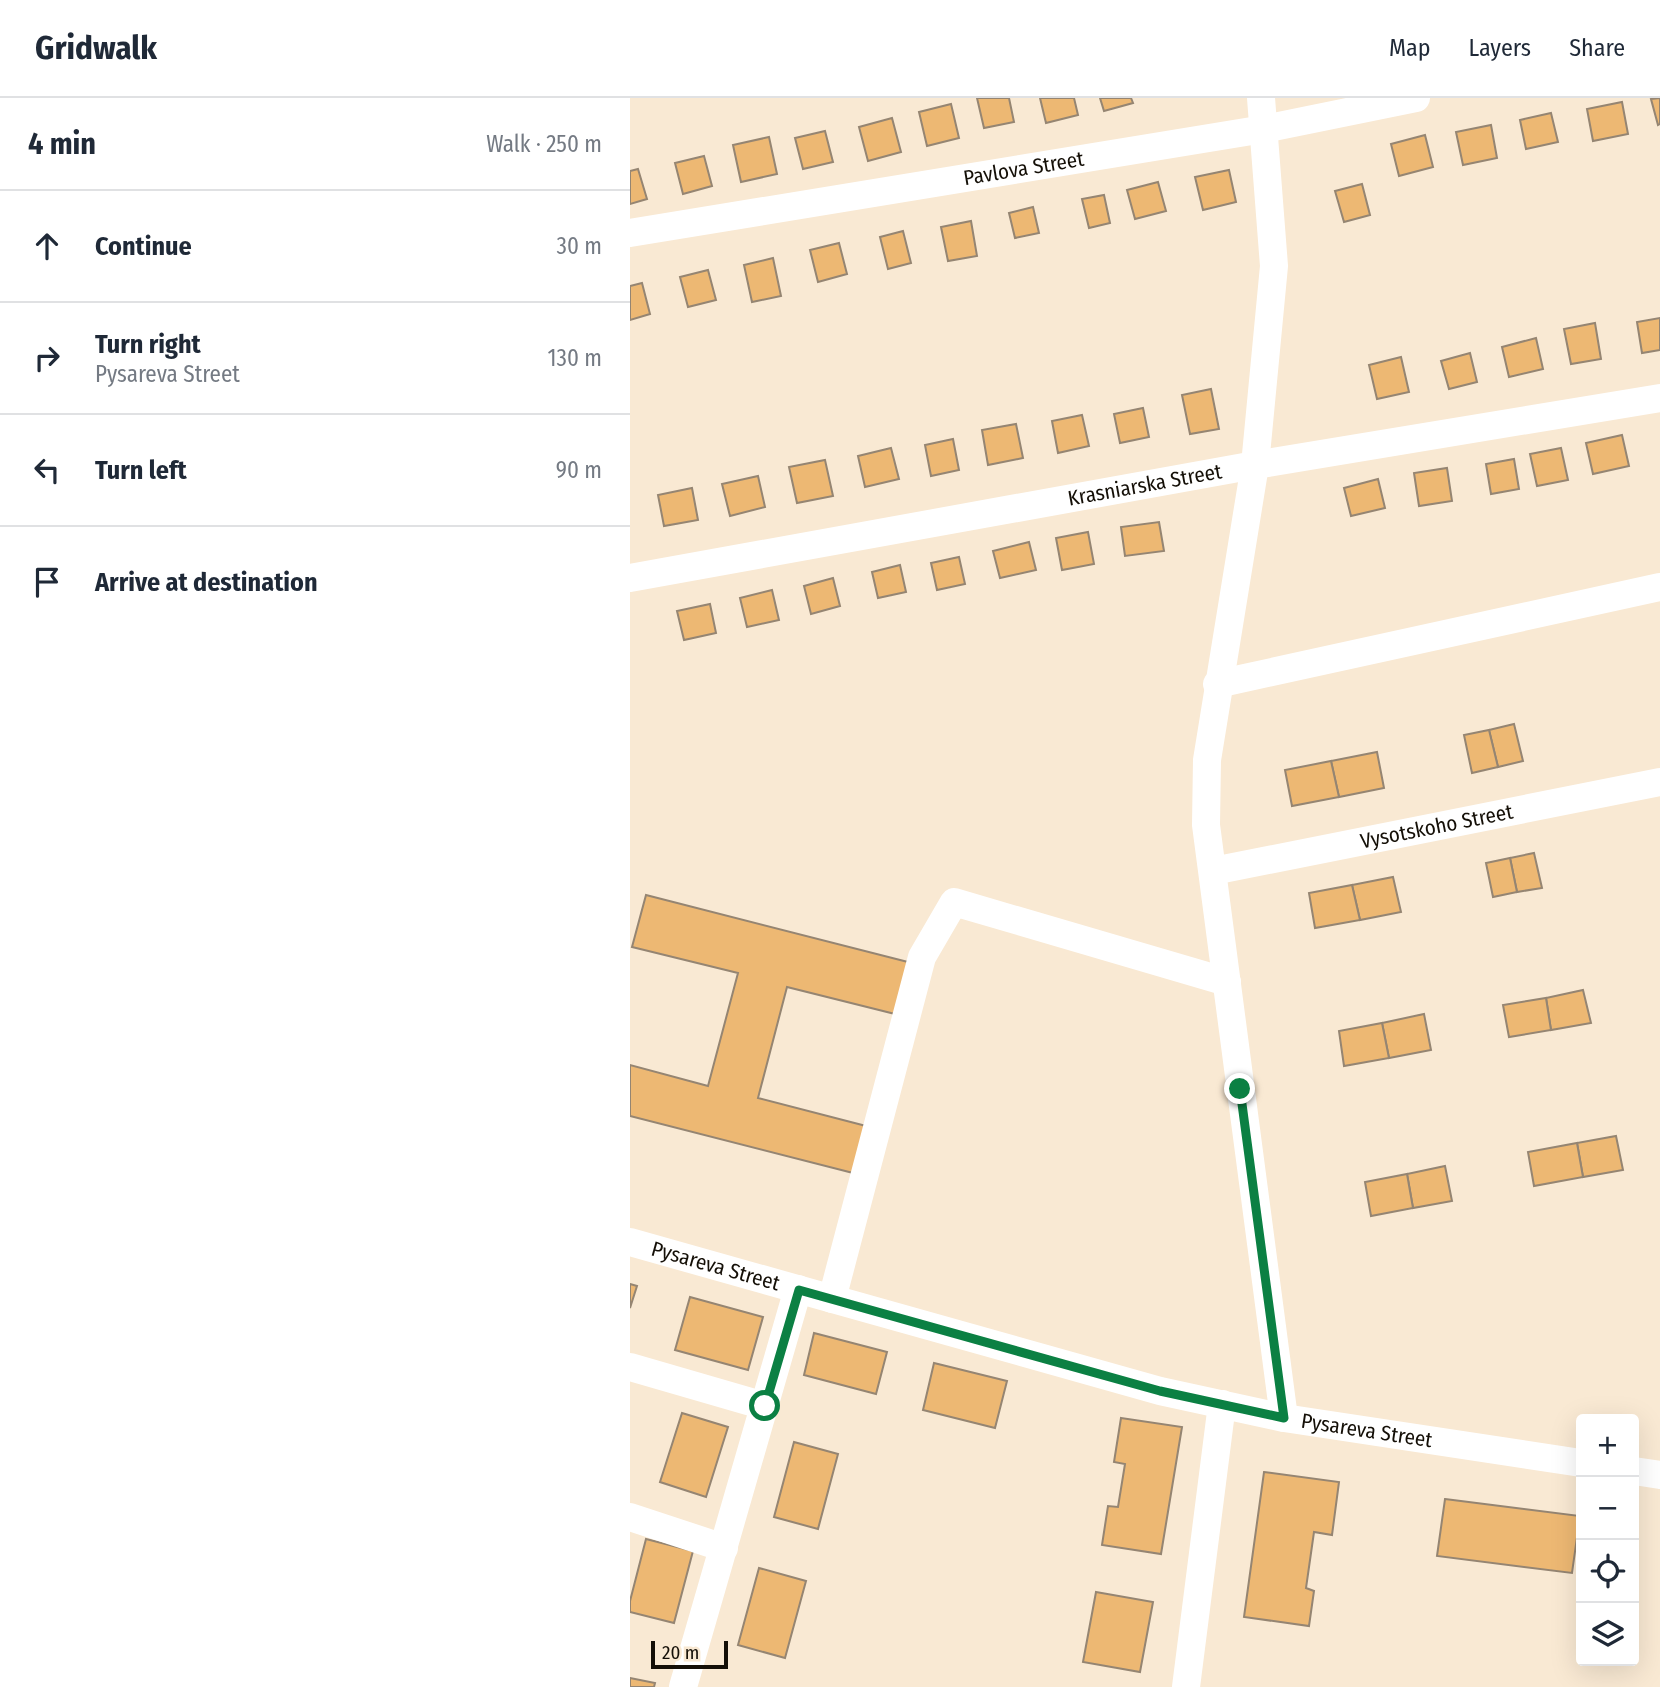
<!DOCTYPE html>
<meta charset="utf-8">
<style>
:root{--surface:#fff;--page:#f6f6f7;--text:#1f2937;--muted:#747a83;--line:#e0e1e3}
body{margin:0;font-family:"Fira Sans Condensed",sans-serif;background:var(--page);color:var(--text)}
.controls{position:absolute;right:21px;bottom:21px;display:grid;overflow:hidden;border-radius:7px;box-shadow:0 7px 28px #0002}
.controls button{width:63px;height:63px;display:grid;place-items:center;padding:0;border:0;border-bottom:2px solid var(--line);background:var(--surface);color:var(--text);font:35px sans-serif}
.scale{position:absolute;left:21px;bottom:18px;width:77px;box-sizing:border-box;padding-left:7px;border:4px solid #140f07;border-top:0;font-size:19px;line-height:24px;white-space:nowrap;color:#140f07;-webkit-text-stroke:5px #f9e9d3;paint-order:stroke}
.stop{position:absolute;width:21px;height:21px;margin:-16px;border:5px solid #0b8043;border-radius:50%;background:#fff}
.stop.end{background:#0b8043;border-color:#fff;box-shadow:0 2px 7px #0008}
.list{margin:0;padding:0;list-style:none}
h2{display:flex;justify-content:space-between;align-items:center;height:91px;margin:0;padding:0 28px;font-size:30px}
h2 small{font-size:23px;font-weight:400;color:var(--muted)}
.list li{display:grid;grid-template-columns:46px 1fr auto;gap:21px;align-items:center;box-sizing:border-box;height:112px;padding:0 28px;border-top:2px solid var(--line)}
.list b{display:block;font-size:26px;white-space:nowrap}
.list p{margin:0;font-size:23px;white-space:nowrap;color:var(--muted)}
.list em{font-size:23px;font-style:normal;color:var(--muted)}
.icon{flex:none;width:38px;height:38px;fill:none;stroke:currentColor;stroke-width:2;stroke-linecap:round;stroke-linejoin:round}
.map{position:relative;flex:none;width:1030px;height:1589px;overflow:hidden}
header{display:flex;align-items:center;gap:42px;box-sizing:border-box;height:98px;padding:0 35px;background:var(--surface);border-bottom:2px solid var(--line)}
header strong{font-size:33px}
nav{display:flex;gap:38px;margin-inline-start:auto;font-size:24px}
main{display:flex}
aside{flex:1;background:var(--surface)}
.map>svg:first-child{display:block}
.building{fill:#edb873;stroke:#958572;stroke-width:2}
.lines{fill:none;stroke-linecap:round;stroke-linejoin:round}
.minor{stroke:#fff;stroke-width:28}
.route{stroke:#0b8043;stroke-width:9}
.labels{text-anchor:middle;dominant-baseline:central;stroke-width:7;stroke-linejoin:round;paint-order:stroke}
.street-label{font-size:21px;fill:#140f07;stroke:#f9e9d3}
</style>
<header>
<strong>Gridwalk</strong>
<nav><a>Map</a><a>Layers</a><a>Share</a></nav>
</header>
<main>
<aside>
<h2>4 min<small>Walk · 250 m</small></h2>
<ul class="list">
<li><svg class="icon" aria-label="ahead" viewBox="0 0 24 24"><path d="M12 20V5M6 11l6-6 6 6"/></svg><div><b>Continue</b></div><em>30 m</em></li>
<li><svg class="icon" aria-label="right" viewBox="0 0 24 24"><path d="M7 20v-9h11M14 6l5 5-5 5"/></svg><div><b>Turn right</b><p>Pysareva Street</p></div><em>130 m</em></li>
<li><svg class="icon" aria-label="left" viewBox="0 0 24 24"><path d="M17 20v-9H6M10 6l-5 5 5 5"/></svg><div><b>Turn left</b></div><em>90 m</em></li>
<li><svg class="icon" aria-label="arrive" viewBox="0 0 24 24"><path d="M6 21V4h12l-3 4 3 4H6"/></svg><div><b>Arrive at destination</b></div></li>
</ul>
</aside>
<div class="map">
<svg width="1030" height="1589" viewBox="0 0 1030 1589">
<rect width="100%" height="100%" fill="#f9e9d3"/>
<g class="building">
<polygon points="347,0 379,0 384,24 354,30"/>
<polygon points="410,0 444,0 448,17 416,25"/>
<polygon points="470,0 501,0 503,5 474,13"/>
<polygon points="1030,0 1030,26 1028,27 1021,1"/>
<polygon points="992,4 998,36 963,43 957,11"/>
<polygon points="321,6 329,40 297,48 289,14"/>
<polygon points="921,15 928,44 896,51 890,22"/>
<polygon points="262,20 271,54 238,63 229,29"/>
<polygon points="861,27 867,60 833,67 826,34"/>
<polygon points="195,33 203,64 173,71 165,40"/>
<polygon points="795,37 803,69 769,78 761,46"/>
<polygon points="139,39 147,76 111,84 103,47"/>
<polygon points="74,58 82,88 53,96 45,65"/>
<polygon points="8,71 17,101 0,106 0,73"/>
<polygon points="599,72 606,104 573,112 565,79"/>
<polygon points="528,84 536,113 505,121 497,92"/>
<polygon points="732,86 740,117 714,124 705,93"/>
<polygon points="474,97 480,125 459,130 452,101"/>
<polygon points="403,109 409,135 385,140 379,115"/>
<polygon points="341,123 347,158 318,163 311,129"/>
<polygon points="273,133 281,165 258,171 250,139"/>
<polygon points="209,145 217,176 188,184 180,152"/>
<polygon points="143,160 151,198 122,204 114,167"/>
<polygon points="78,172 86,202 58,209 50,179"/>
<polygon points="12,185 20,216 0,222 0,188"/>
<polygon points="1030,220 1030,252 1012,255 1007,224"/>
<polygon points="965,225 971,261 941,266 934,231"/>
<polygon points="906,240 913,271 879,279 872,249"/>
<polygon points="840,255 847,284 819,291 811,263"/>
<polygon points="771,259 779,294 747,301 739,267"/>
<polygon points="581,291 589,331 560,336 552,297"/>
<polygon points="513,310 519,339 490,345 484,316"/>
<polygon points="452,317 459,348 428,355 422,323"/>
<polygon points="386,326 393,360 358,367 352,332"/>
<polygon points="992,337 999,368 963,376 956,345"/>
<polygon points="323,341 329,372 301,378 295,347"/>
<polygon points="261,350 269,381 235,389 228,358"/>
<polygon points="931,350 938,382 907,388 900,356"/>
<polygon points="884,361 889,391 861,396 856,366"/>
<polygon points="195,362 203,398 167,405 159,369"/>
<polygon points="817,370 822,403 789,408 784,375"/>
<polygon points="128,378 135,409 100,418 92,386"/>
<polygon points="748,381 755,410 721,418 714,390"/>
<polygon points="62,390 68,422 34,428 28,397"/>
<polygon points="529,424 534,453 495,458 491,429"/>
<polygon points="458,434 464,466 432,472 426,440"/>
<polygon points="399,444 406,472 370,480 363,453"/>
<polygon points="329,459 335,486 307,492 301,465"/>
<polygon points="270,467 276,494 248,500 242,474"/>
<polygon points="203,480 210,508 181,516 174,488"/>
<polygon points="142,492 149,522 117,529 110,500"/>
<polygon points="80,506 86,535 54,542 47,513"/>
<polygon points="884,626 893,663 868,669 859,632"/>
<polygon points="859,632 868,669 842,675 834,637"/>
<polygon points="747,654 754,690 709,699 701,663"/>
<polygon points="701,663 709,699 662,708 655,672"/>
<polygon points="904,755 912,790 887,794 880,760"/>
<polygon points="880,760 887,794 863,799 856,765"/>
<polygon points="763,779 771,814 730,822 722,787"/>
<polygon points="722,787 730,822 685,830 679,795"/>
<polygon points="16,797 278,864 265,916 157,889 128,1000 240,1029 227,1076 0,1018 0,967 78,988 108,875 2,849"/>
<polygon points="953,892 961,925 921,932 916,900"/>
<polygon points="916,900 921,932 879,939 873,907"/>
<polygon points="794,916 801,952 759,960 752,925"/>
<polygon points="752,925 759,960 714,968 709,933"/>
<polygon points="986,1038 993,1072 953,1079 947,1045"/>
<polygon points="947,1045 953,1079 904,1088 898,1054"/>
<polygon points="815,1068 822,1103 783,1110 777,1076"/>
<polygon points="777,1076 783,1110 741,1118 735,1084"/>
<polygon points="0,1186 7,1188 0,1210"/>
<polygon points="60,1199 133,1219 118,1272 45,1252"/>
<polygon points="184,1235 257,1254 246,1296 174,1277"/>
<polygon points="304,1265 377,1283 365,1330 293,1312"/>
<polygon points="52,1315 98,1329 76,1399 30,1384"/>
<polygon points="491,1320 552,1329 531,1456 472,1447 478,1408 488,1409 495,1366 484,1364"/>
<polygon points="164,1344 208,1356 188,1431 144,1419"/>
<polygon points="634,1374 709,1384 702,1437 684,1434 676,1490 684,1493 679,1528 614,1519"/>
<polygon points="815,1401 950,1418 942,1475 807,1458"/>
<polygon points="16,1441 63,1453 44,1525 0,1514 0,1503"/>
<polygon points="129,1470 176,1483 155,1560 108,1547"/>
<polygon points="466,1494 523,1504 510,1574 453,1564"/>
<polygon points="0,1580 25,1585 24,1589 0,1589"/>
</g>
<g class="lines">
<g class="minor">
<polyline points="631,0 644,168 625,367 577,662 576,727 654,1320"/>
<path id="s1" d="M0,135L634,31L786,0"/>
<path id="s2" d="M0,480L625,367L1030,300"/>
<polyline points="587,586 1030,489"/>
<path id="s3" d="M583,773L1030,684"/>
<path id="s4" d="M0,1144L530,1293L654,1320L951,1365"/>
<polyline points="202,1201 292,859 324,804 597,884"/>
<polyline points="0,1269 135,1308"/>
<polyline points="1004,1373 1030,1377"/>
<polyline points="0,1419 94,1450"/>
<polyline points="53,1589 168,1191"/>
<polyline points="556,1589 592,1306"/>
</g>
</g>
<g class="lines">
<polyline class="route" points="135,1308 169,1192 530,1293 654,1320 610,991"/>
</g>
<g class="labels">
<g class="street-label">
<text stroke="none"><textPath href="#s1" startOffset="399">Pavlova Street</textPath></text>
<text stroke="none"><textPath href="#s2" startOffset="523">Krasniarska Street</textPath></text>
<text stroke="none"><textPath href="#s3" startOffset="228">Vysotskoho Street</textPath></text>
<text stroke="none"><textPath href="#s4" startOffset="89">Pysareva Street</textPath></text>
<text stroke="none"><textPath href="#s4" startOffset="761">Pysareva Street</textPath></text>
</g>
</g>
</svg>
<div class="controls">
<button>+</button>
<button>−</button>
<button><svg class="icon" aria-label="locate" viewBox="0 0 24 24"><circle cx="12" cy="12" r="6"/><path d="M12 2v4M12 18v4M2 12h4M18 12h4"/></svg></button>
<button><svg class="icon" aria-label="layers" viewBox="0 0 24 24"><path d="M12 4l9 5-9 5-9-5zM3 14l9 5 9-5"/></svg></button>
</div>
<div class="scale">20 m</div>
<div class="stop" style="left:135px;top:1308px"></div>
<div class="stop end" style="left:610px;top:991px"></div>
</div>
</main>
